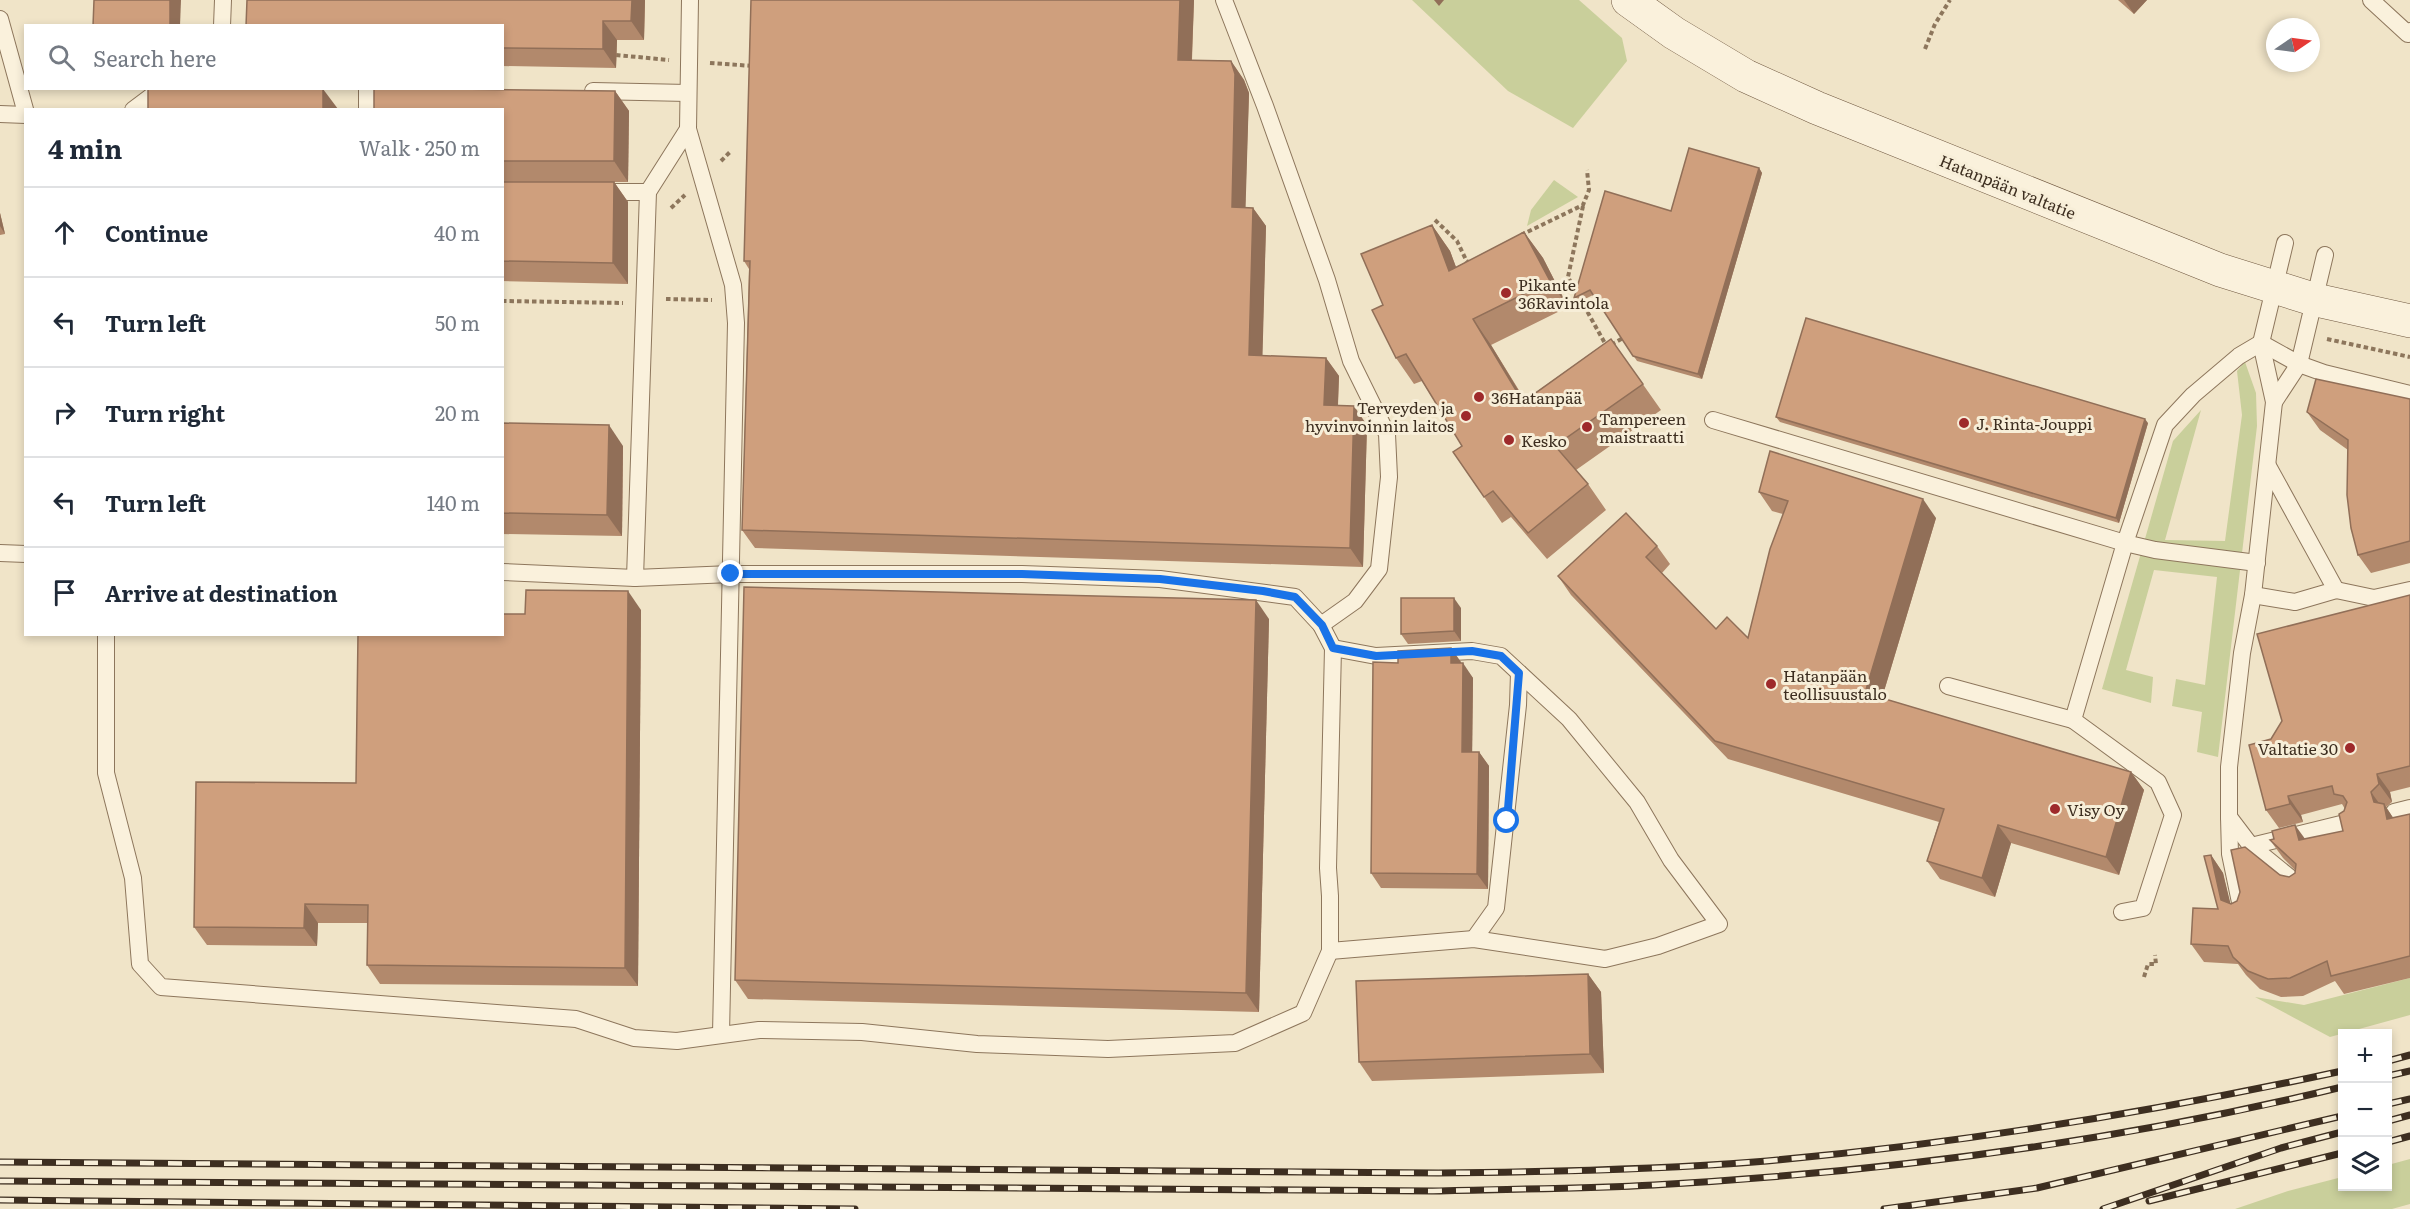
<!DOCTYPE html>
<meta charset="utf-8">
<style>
:root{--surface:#fff;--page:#f6f6f7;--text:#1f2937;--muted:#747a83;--line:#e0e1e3}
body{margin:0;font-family:Literata,serif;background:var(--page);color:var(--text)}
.controls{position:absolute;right:18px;bottom:18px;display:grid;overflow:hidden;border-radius:0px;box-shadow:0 3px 9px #0003}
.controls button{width:54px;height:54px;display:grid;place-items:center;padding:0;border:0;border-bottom:2px solid var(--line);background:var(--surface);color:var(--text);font:30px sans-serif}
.compass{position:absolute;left:2266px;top:18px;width:54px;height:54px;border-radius:50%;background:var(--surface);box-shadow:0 3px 9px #0003;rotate:77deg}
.stop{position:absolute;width:18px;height:18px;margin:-14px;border:4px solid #1a73e8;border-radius:50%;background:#fff}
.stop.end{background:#1a73e8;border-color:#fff;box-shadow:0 2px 6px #0008}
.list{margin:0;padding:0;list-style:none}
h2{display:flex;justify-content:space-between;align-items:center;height:78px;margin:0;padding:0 24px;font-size:26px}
h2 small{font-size:20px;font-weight:400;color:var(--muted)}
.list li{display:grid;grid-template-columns:39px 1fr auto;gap:18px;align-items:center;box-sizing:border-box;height:90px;padding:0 24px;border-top:2px solid var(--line)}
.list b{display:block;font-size:22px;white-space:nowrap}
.list em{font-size:20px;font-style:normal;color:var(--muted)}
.icon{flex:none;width:33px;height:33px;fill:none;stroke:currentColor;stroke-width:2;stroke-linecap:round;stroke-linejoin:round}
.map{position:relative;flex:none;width:2410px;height:1209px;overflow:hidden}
.search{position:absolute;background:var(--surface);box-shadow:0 3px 9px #0003;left:24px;top:24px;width:480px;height:66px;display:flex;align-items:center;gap:15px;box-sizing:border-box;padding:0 21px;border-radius:0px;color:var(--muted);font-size:22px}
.panel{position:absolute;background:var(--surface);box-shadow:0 3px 9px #0003;left:24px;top:108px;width:480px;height:528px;border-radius:0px}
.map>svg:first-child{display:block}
.green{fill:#c9cf9b}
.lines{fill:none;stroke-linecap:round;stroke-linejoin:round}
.service-casing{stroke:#8d765c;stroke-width:18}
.secondary-casing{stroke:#6f573f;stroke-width:34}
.path{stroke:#8d765c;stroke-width:4;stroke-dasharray:4.5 3;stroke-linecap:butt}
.service{stroke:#faf1dc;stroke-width:16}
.secondary{stroke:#faf1dc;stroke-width:33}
.rail-casing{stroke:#3d2e20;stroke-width:7}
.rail{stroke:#f7eed8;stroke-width:4.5;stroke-dasharray:14;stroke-linecap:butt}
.wall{fill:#b2896c}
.shaded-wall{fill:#916f58}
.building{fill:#cf9f7d;stroke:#916f58;stroke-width:1.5}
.route{stroke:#1a73e8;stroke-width:8}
.poi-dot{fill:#9e2a2b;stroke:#f7eed8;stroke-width:2}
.labels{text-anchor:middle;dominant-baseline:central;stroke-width:6;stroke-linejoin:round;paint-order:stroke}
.street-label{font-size:16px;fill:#3d2e20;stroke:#f7eed8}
.poi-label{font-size:16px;fill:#3d2e20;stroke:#f7eed8;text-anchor:start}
</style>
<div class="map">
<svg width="2410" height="1209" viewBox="0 0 2410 1209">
<rect width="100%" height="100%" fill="#f0e4c8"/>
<g class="green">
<polygon points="1412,0 1579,0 1622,38 1627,61 1573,128 1508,91"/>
<polygon points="1554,180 1578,197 1527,226 1531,210"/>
<polygon points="2245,362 2256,393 2257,426 2218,757 2197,752 2202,712 2172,706 2176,679 2205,685 2217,577 2154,570 2126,670 2153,677 2151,703 2102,689 2173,441 2201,410 2165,540 2225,541 2242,415 2237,371"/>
<polygon points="2410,978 2410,1015 2330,1037 2255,997 2304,1005"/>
<polygon points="2410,1159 2410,1204 2392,1209 2235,1209 2288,1191 2342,1177 2342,1186 2388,1186 2388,1165"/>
</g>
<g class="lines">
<defs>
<g id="service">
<polyline points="690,0 688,129 733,285 736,323 721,1034"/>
<polyline points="1224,0 1265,106 1327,280 1351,361 1387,434 1389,477 1379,569 1355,601 1321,625"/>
<polyline points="2371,0 2408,34 2410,31"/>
<polyline points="0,19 26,113"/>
<polyline points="222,26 223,0"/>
<polyline points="593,91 688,93"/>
<polyline points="133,110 161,89 165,88"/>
<polyline points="367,110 367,88"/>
<polyline points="0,114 26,115"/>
<polyline points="599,192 648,192"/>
<polyline points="2285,243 2261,343 2274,402 2253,595 2242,653 2229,767 2229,817 2251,846 2349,822"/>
<polyline points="2274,402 2299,364 2325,255"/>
<polyline points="1713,420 2125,543 2155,550 2257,563"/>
<polyline points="0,553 26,554"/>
<polyline points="635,578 648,192 688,129"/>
<polyline points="2336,590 2374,598 2410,590"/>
<polyline points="2253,595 2295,602 2336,590 2268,466"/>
<polyline points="106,634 106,773 133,878 140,964 161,987 576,1019 634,1038 677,1041 759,1030 862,1032 977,1044 1108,1049 1235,1043 1303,1013 1330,951 1330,896 1328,868 1333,648 1321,625 1295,597 1160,579 1022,574 731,574 635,578 502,572"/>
<polyline points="1948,686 2073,720"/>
<polyline points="2394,812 2410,808"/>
<polyline points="2229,817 2230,854 2242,912"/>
<polyline points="2251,846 2299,885"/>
<polyline points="2122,912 2143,908 2173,815 2158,782 2073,720 2125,543 2165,425 2193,395 2239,356 2261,343 2299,364 2324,373 2410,394"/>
<polyline points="1474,939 1496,908 1518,705 1519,673"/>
<polyline points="1330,951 1474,939 1605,959 1658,946 1719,924 1671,860 1637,802 1569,719 1501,656 1472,651 1376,656 1333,648"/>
</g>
<polyline id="secondary" points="1628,0 1674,33 1746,76 1817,108 2220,270 2316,300 2410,321"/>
</defs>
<use href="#service" class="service-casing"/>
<use href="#secondary" class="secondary-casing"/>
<g class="path">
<polyline points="1925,49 1935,24 1950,0"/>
<polyline points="616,55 669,60"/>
<polyline points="710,63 753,66"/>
<polyline points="721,161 731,151"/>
<polyline points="1583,206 1568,277 1607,347 1625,337"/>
<polyline points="671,208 685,195"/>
<polyline points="1435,220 1457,241 1467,262 1469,261"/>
<polyline points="1521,235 1583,205 1589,190 1587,170"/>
<polyline points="666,299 712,300"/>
<polyline points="502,301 623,303"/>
<polyline points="2327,339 2410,357"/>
<polyline points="2144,977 2148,964 2156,964 2155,955"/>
</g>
<use href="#service" class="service"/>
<use href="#secondary" class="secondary"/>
<defs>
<g id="rail">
<polyline points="2388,1061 2410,1055"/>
<polyline points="2388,1076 2410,1071"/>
<polyline points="2388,1104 2410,1099"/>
<polyline points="2388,1121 2410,1115"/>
<polyline points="2388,1142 2410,1136"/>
<path d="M0,1162L1438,1173C1544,1172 1649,1170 1754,1162C1952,1145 2148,1113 2342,1071"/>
<path d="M0,1181L1433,1191C1507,1189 1581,1189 1654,1185C1886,1172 2117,1142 2342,1087"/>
<polyline points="0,1200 855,1209"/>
<polyline points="2149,1201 2342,1153"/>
<polyline points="1884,1209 2037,1188 2342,1116"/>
<polyline points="2103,1209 2281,1148 2342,1132"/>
</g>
</defs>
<use href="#rail" class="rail-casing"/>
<use href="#rail" class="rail"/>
</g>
<g class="wall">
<polygon points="247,0 645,0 644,40 617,40 616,68 502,66 502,26"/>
<polygon points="751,0 1194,0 1192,60 1231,61 1244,80 1249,93 1245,208 1253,208 1266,226 1262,356 1326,358 1339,376 1338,406 1367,425 1363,567 755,548 742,530 749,269 744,261"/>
<polygon points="2118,0 2147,0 2134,14"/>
<polygon points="615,91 629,111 628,182 502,182 502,110"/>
<polygon points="1759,168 1762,173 1702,379 1637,361 1593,295 1577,303 1574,298 1671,211"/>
<polygon points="502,182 614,182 628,202 628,284 502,281"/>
<polygon points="0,213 5,234 0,235"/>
<polygon points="1432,225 1450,251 1456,267 1524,232 1543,258 1568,307 1491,345 1525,400 1611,339 1661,410 1576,470 1588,484 1606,510 1547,559 1511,517 1502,523 1453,452 1462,446 1422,381 1414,384 1396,358 1383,305"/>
<polygon points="2410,399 2410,563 2371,573 2358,555 2348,450 2320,430 2307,412"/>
<polygon points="1776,417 2148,423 2119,523 1780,422"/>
<polygon points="502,423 623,446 622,536 502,534"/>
<polygon points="1759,492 1936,518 1882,698 2131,772 2144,790 2119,875 2011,843 1995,897 1940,879 1927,861 1939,822 1728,759 1571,595 1558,576 1657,546 1670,564 1662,573 1716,629 1748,638 1783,514 1772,511"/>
<polygon points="2410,595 2410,787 2390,792 2392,802 2386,807 2393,818 2410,814 2410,978 2344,994 2335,981 2303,996 2281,997 2260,989 2246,975 2238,964 2204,962 2191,944 2218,909 2211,855 2223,873 2230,904 2237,901 2280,875 2289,877 2295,873 2295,870 2283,858 2270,840 2305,839 2343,831 2345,809 2342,804 2301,815 2303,822 2279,828 2266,810 2271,739"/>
<polygon points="1461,608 1461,641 1408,644 1401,634"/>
<polygon points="641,610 638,986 380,984 367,965 367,923 318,923 317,946 207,945 194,927 356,783 525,614"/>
<polygon points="1269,619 1259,1012 748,999 735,980"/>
<polygon points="1451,648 1461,663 1473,678 1472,752 1479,752 1489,766 1488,889 1381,888 1371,873 1398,663"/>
<polygon points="1588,974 1601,992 1604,1073 1372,1081 1359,1062"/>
</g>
<g class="shaded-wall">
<polygon points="170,0 181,0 180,26 170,26"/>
<polygon points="632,0 645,0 644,40 631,21"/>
<polygon points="1180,0 1194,0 1191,78 1178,60"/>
<polygon points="1434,0 1444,0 1439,6"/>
<polygon points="2124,0 2147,0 2134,14"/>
<polygon points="603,21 617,40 616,68 603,49"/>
<polygon points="1231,61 1244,80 1249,93 1245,226 1232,207"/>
<polygon points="323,89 338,109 323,110"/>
<polygon points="615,91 629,111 628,182 614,161"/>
<polygon points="1759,168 1762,173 1702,379 1698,374"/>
<polygon points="614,182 628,202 628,284 613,263"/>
<polygon points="1253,208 1266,226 1262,374 1249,355"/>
<polygon points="0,213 5,234 0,226"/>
<polygon points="1432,225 1450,251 1467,297 1449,271"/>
<polygon points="1524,232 1543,258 1568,307 1550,281"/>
<polygon points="1473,319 1491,345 1541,428 1523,402"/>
<polygon points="1326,358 1339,376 1337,424 1324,405"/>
<polygon points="1354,406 1367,425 1363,567 1350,548"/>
<polygon points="2145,419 2148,423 2119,523 2116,518"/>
<polygon points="609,425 623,446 622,536 607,515"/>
<polygon points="1923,499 1936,518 1878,711 1865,693"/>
<polygon points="628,591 641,610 638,986 625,968"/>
<polygon points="1454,598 1461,608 1461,641 1454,631"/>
<polygon points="1256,600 1269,619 1259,1012 1246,993"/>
<polygon points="1451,648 1461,662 1461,677 1451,663"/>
<polygon points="1463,663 1473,678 1472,766 1462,752"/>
<polygon points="1479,752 1489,766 1488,889 1477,874"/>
<polygon points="2131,772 2144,790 2119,875 2106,857"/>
<polygon points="2377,774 2390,792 2392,802 2379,784"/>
<polygon points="2371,792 2384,810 2374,802"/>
<polygon points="2288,796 2301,815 2303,822 2290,804"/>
<polygon points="2384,804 2396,822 2387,819"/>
<polygon points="1998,825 2011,843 1995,897 1982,878"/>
<polygon points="2295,825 2308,843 2299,840"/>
<polygon points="2211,855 2223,873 2234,918 2221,900"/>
<polygon points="305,904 318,923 317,946 304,928"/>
<polygon points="1588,974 1601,992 1604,1073 1590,1054"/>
</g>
<g class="building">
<polygon points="94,0 170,0 170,26 93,26"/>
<polygon points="247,0 632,0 631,21 603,21 603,49 502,48 502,26 246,26"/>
<polygon points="751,0 1180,0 1178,60 1231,61 1235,74 1232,207 1253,208 1249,355 1326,358 1324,405 1354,406 1350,548 742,530 750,261 744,261"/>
<polygon points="148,88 323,89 323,110 148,110"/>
<polygon points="374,88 615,91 614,161 502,161 502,110 374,110"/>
<polygon points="1689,148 1759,168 1698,374 1633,356 1590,290 1574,298 1605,191 1671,211"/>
<polygon points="502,182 614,182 613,263 502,261"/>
<polygon points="1432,225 1449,271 1524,232 1550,281 1473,319 1523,402 1611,339 1643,384 1555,446 1588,484 1528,533 1493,491 1484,497 1453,452 1462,446 1406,354 1396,358 1372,310 1383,305 1361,254"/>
<polygon points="1806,318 2145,419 2116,518 1776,417"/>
<polygon points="2316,379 2410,399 2410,541 2358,555 2351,528 2347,495 2348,440 2307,412"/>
<polygon points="502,423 609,425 607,515 502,513"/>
<polygon points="1770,451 1923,499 1865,693 2131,772 2106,857 1998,825 1982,878 1927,861 1944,809 1715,741 1558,576 1626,513 1657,546 1646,557 1716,629 1727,617 1748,638 1770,549 1788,501 1759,492"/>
<polygon points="744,587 1256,600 1246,993 735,980"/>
<polygon points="526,590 628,591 625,968 367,965 368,905 305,904 304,928 194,927 196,782 356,783 358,634 502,634 502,614 525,614"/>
<polygon points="2410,595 2410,766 2377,774 2379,784 2371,792 2374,802 2384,804 2387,819 2410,814 2410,956 2331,976 2327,961 2290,978 2268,979 2248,971 2233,957 2228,946 2191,944 2193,908 2218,909 2204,856 2211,855 2221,900 2231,904 2237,901 2240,892 2231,850 2245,847 2280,875 2289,877 2295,873 2296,864 2270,840 2274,839 2272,831 2295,825 2299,840 2343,831 2339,814 2344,811 2347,802 2343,796 2334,794 2332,786 2288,796 2290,804 2266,810 2249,745 2271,739 2282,721 2257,634"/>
<polygon points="1401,598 1454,598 1454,631 1401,634"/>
<polygon points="1451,648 1451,663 1463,663 1462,752 1479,752 1477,874 1371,873 1373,662 1398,663 1398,651"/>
<polygon points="1588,974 1590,1054 1359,1062 1356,981"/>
</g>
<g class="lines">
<polyline class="route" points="731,574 1022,574 1160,579 1263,591 1295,597 1322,625 1333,648 1376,656 1472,651 1501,656 1519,673 1507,821"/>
</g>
<g class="poi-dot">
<circle cx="1506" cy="293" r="6"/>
<circle cx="1479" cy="397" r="6"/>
<circle cx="1466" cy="416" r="6"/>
<circle cx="1964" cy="423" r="6"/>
<circle cx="1587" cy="427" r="6"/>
<circle cx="1509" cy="440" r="6"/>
<circle cx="1771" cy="684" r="6"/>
<circle cx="2350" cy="748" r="6"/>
<circle cx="2055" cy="809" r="6"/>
</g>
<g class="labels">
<g class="street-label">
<text transform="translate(2008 186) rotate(22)">Hatanpään valtatie</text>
</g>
<g class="poi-label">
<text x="1518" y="284">Pikante<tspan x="1518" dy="18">36Ravintola</tspan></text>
<text x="1491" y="397">36Hatanpää</text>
<text x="1454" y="407" text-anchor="end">Terveyden ja<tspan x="1454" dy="18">hyvinvoinnin laitos</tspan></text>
<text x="1599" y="418">Tampereen<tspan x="1599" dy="18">maistraatti</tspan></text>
<text x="1976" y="423">J. Rinta-Jouppi</text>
<text x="1521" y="440">Kesko</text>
<text x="1783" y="675">Hatanpään<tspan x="1783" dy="18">teollisuustalo</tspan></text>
<text x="2338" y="748" text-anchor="end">Valtatie 30</text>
<text x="2067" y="809">Visy Oy</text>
</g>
</g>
</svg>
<div class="controls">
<button>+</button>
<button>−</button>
<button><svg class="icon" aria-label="layers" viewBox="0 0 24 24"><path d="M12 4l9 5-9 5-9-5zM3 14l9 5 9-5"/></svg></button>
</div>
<svg class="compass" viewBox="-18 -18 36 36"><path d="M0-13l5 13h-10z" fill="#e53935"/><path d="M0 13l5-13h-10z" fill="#747a83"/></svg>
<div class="stop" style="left:1507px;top:821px"></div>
<div class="stop end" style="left:731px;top:574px"></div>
<div class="search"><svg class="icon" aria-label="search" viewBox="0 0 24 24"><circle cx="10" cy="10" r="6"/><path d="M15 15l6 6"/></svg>Search here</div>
<section class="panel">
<h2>4 min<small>Walk · 250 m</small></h2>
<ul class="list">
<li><svg class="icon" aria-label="ahead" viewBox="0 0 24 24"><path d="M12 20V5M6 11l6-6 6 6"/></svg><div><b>Continue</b></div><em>40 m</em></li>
<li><svg class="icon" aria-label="left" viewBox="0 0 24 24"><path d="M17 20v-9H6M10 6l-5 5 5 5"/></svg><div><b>Turn left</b></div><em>50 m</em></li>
<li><svg class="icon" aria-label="right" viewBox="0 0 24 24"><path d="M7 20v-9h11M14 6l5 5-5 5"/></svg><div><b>Turn right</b></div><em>20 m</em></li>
<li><svg class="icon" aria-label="left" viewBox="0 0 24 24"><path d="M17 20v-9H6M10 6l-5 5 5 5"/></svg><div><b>Turn left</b></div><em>140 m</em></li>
<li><svg class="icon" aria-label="arrive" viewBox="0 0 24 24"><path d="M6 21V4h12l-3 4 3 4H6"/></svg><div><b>Arrive at destination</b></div></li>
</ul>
</section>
</div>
